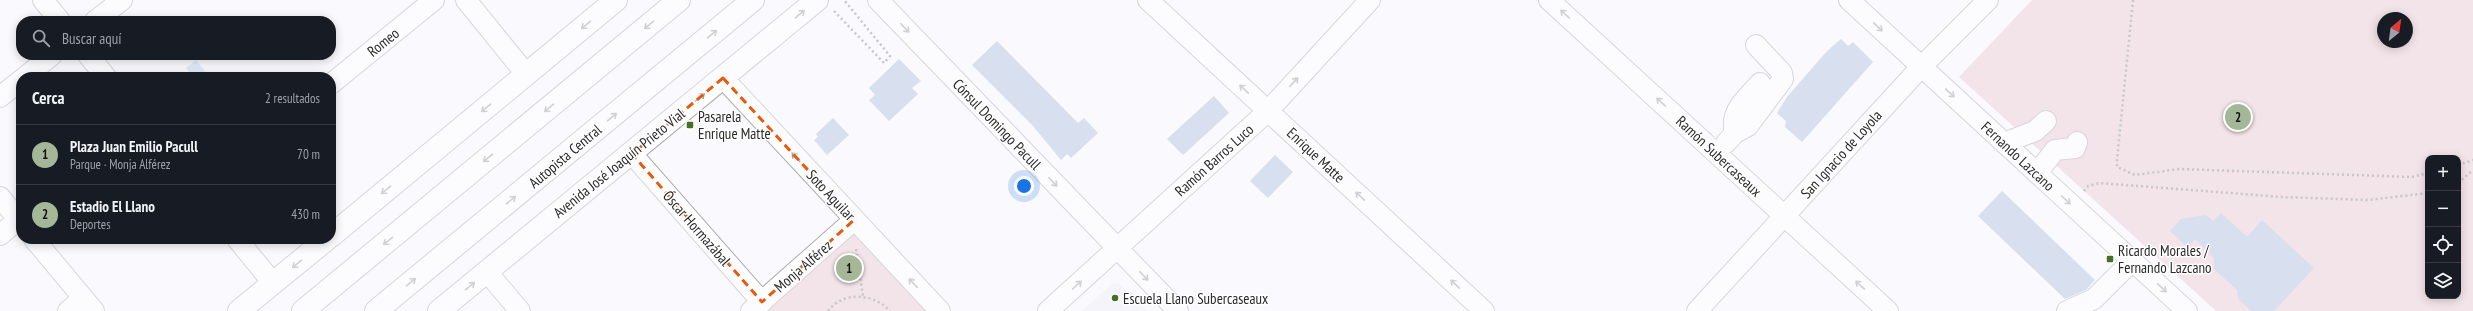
<!DOCTYPE html>
<html lang="es">
<meta charset="utf-8">
<style>
:root{--surface:#171b24;--page:#20242c;--text:#f1f3f6;--muted:#9ea1a6;--line:#363941;--accent:#a5b799}
body{margin:0;font-family:"PT Sans Narrow",sans-serif;background:var(--page);color:var(--text)}
.controls{position:absolute;right:12px;bottom:12px;display:grid;overflow:hidden;border-radius:8px;box-shadow:0 2px 10px #0003}
.controls button{width:36px;height:36px;display:grid;place-items:center;padding:0;border:0;border-bottom:1px solid var(--line);background:var(--surface);color:var(--text);font:20px sans-serif}
.compass{position:absolute;left:2377px;top:12px;width:36px;height:36px;border-radius:50%;background:var(--surface);box-shadow:0 2px 10px #0003;rotate:29deg}
.you{position:absolute;left:1024px;top:186px;width:14px;height:14px;margin:-10px;border:3px solid #fff;border-radius:50%;background:#1a73e8;box-shadow:0 0 0 6px #1a73e833}
.badge{display:grid;place-items:center;width:26px;height:26px;border-radius:50%;background:var(--accent);color:#111;font-size:13px;font-weight:700}
.pin{position:absolute;translate:-50% -50%;border:2px solid #fff;box-shadow:0 1px 4px #0006}
.list{margin:0;padding:0;list-style:none}
h2{display:flex;justify-content:space-between;align-items:center;height:52px;margin:0;padding:0 16px;font-size:17px}
h2 small{font-size:13px;font-weight:400;color:var(--muted)}
.list li{display:grid;grid-template-columns:26px 1fr auto;gap:12px;align-items:center;box-sizing:border-box;height:60px;padding:0 16px;border-top:1px solid var(--line)}
.list b{display:block;font-size:15px;white-space:nowrap}
.list p{margin:0;font-size:13px;white-space:nowrap;color:var(--muted)}
.list em{font-size:13px;font-style:normal;color:var(--muted)}
.icon{flex:none;width:22px;height:22px;fill:none;stroke:currentColor;stroke-width:2;stroke-linecap:round;stroke-linejoin:round}
.map{position:relative;flex:none;width:2473px;height:311px;overflow:hidden}
.search{position:absolute;background:var(--surface);box-shadow:0 2px 10px #0003;left:16px;top:16px;width:320px;height:44px;display:flex;align-items:center;gap:10px;box-sizing:border-box;padding:0 14px;border-radius:16px;color:var(--muted);font-size:15px}
.panel{position:absolute;background:var(--surface);box-shadow:0 2px 10px #0003;left:16px;top:72px;width:320px;height:172px;border-radius:16px}
.map>svg:first-child{display:block}
.built{fill:#f0edf9}
.green{fill:#eac9d0;fill-rule:evenodd}
.water{fill:#badef1}
.building{fill:#afbedc}
.lines{fill:none;stroke-linecap:round;stroke-linejoin:round}
.minor-casing{stroke:#adacb0;stroke-width:22}
.major-casing{stroke:#adacb0;stroke-width:24}
.highway-casing{stroke:#adacb0;stroke-width:24}
.path{stroke:#8a898b;stroke-width:2.5;stroke-dasharray:2 3;stroke-linecap:butt}
.minor{stroke:#fff;stroke-width:20}
.major{stroke:#fff;stroke-width:22}
.highway{stroke:#fff;stroke-width:22}
.oneway{stroke:#9f9f9f}
.marked{fill:none;stroke:#e8590c;stroke-width:3;stroke-dasharray:8 5;stroke-linejoin:round}
.poi-dot{fill:#486e28;stroke:#fff;stroke-width:1.5}
.labels{text-anchor:middle;dominant-baseline:central;stroke-width:3;stroke-linejoin:round;paint-order:stroke}
.street-label{font-size:15px;fill:#29292a;stroke:#fff}
.poi-label{font-size:15px;fill:#29292a;stroke:#fff;text-anchor:start}
</style>
<div class="map">
<svg width="2473" height="311" viewBox="0 0 2473 311">
<rect width="100%" height="100%" fill="#faf9fd"/>
<polygon class="built" points="1119,283 1147,311 1082,311 1112,284"/>
<g class="green">
<path d="M2032,0H2473V311H2216L1959,77ZM2383,18H2407V42H2383ZM2428,158H2458V296H2428Z"/>
<polygon points="853,225 933,311 755,311"/>
</g>
<polygon class="water" points="196,60 208,75 193,77 186,68"/>
<g class="building">
<polygon points="1841,39 1848,46 1853,42 1873,62 1802,142 1785,127 1786,121 1777,113 1787,97 1827,51"/>
<polygon points="997,41 1078,123 1084,118 1098,133 1071,158 1067,154 1061,160 1033,126 972,65"/>
<polygon points="899,59 921,81 912,88 918,94 889,121 869,100 875,95 869,88"/>
<polygon points="1214,96 1229,113 1183,155 1167,139"/>
<polygon points="833,118 849,135 827,155 814,140 818,137 816,134"/>
<polygon points="1275,155 1293,172 1268,198 1250,181"/>
<polygon points="2002,191 2095,280 2086,290 2065,299 1978,216"/>
<polygon points="2221,213 2247,237 2262,220 2314,268 2274,311 2251,311 2238,299 2237,290 2214,269 2214,258 2195,239 2188,248 2170,231 2181,219 2206,215 2213,221"/>
</g>
<g class="lines">
<defs>
<g id="minor">
<polyline points="43,0 60,21"/>
<polyline points="466,0 526,74"/>
<polyline points="878,0 1178,311"/>
<polyline points="1148,0 1484,311"/>
<polyline points="1549,0 1888,311"/>
<polyline points="1849,0 2187,311"/>
<polyline points="95,21 122,0"/>
<polyline points="88,55 106,77"/>
<polyline points="25,77 52,55"/>
<polyline points="723,78 940,311"/>
<polyline points="331,84 434,0"/>
<polyline points="0,97 21,80"/>
<polyline points="1735,133 1748,126 1783,79 1782,73 1756,45"/>
<path d="M1726,143L1735,133C1729,111 1746,99 1760,83"/>
<polyline points="2004,143 2035,131 2046,121"/>
<polyline points="632,154 762,302"/>
<polyline points="2037,173 2055,150 2075,148 2077,142"/>
<polyline points="0,197 21,223"/>
<polyline points="0,235 18,220"/>
<polyline points="34,239 94,311"/>
<polyline points="237,239 273,283"/>
<polyline points="487,272 520,311"/>
<polyline points="68,311 83,298"/>
<polyline points="751,311 854,220"/>
<polyline points="1048,311 1268,111 1370,0"/>
<polyline points="1697,311 1921,67 1988,0"/>
<polyline points="2067,311 2094,299 2132,261"/>
</g>
<g id="major">
<polyline points="331,236 616,0"/>
<polyline points="239,311 327,239"/>
<polyline points="439,311 817,0"/>
</g>
<g id="highway">
<polyline points="303,311 679,0"/>
<polyline points="376,311 753,0"/>
</g>
</defs>
<use href="#minor" class="minor-casing"/>
<use href="#major" class="major-casing"/>
<use href="#highway" class="highway-casing"/>
<g class="path">
<polyline points="2133,0 2117,160 2117,167 2135,175 2179,169 2412,177 2428,173"/>
<polyline points="834,11 884,63 890,56 844,0"/>
<polyline points="2458,165 2473,160"/>
<polyline points="2458,183 2473,170"/>
<polyline points="2084,191 2088,186 2099,183 2282,197 2368,200 2428,193"/>
<polyline points="856,249 863,296"/>
<path d="M828,311C843,291 874,293 890,311"/>
</g>
<use href="#minor" class="minor"/>
<use href="#major" class="major"/>
<use href="#highway" class="highway"/>
</g>
<defs><path id="oneway-shaft" d="M-6 0H5M1.5-3L5.5 0L1.5 3" fill="none" stroke-width="1.6" stroke-linecap="round" stroke-linejoin="round"/></defs>
<g class="oneway">
<use href="#oneway-shaft" transform="translate(800 14) rotate(-40)"/>
<use href="#oneway-shaft" transform="translate(1565 14) rotate(-137)"/>
<use href="#oneway-shaft" transform="translate(586 25) rotate(140)"/>
<use href="#oneway-shaft" transform="translate(649 25) rotate(140)"/>
<use href="#oneway-shaft" transform="translate(1878 27) rotate(43)"/>
<use href="#oneway-shaft" transform="translate(905 28) rotate(46)"/>
<use href="#oneway-shaft" transform="translate(712 34) rotate(-40)"/>
<use href="#oneway-shaft" transform="translate(1294 82) rotate(-47)"/>
<use href="#oneway-shaft" transform="translate(1244 89) rotate(-137)"/>
<use href="#oneway-shaft" transform="translate(1950 93) rotate(43)"/>
<use href="#oneway-shaft" transform="translate(700 97) rotate(-40)"/>
<use href="#oneway-shaft" transform="translate(1661 102) rotate(-137)"/>
<use href="#oneway-shaft" transform="translate(486 108) rotate(140)"/>
<use href="#oneway-shaft" transform="translate(549 108) rotate(140)"/>
<use href="#oneway-shaft" transform="translate(612 117) rotate(-40)"/>
<use href="#oneway-shaft" transform="translate(796 157) rotate(-132)"/>
<use href="#oneway-shaft" transform="translate(488 158) rotate(140)"/>
<use href="#oneway-shaft" transform="translate(1053 182) rotate(46)"/>
<use href="#oneway-shaft" transform="translate(386 190) rotate(140)"/>
<use href="#oneway-shaft" transform="translate(1360 196) rotate(-137)"/>
<use href="#oneway-shaft" transform="translate(511 200) rotate(-40)"/>
<use href="#oneway-shaft" transform="translate(2066 200) rotate(42)"/>
<use href="#oneway-shaft" transform="translate(388 241) rotate(140)"/>
<use href="#oneway-shaft" transform="translate(297 264) rotate(140)"/>
<use href="#oneway-shaft" transform="translate(1144 276) rotate(46)"/>
<use href="#oneway-shaft" transform="translate(411 282) rotate(-40)"/>
<use href="#oneway-shaft" transform="translate(913 283) rotate(-134)"/>
<use href="#oneway-shaft" transform="translate(1455 284) rotate(-137)"/>
<use href="#oneway-shaft" transform="translate(1077 285) rotate(-42)"/>
<use href="#oneway-shaft" transform="translate(1860 285) rotate(-137)"/>
<use href="#oneway-shaft" transform="translate(470 286) rotate(-39)"/>
<use href="#oneway-shaft" transform="translate(2162 288) rotate(43)"/>
</g>
<path d="M0 0H2473V311H0ZM723,78L854,220L762,302L632,154Z" fill="#faf9fd" fill-opacity=".55" fill-rule="evenodd"/>
<path class="marked" d="M723,78L854,220L762,302L632,154Z"/>
<g class="poi-dot">
<rect x="686" y="121" width="8" height="8" rx="2"/>
<rect x="2106" y="255" width="8" height="8" rx="2"/>
<circle cx="1115" cy="298" r="4"/>
</g>
<g class="labels">
<g class="street-label">
<text transform="translate(383 42) rotate(-39)">Romeo</text>
<text transform="translate(997 124) rotate(46)">Cónsul Domingo Pacull</text>
<text transform="translate(1841 154) rotate(-48)">San Ignacio de Loyola</text>
<text transform="translate(1316 155) rotate(43)">Enrique Matte</text>
<text transform="translate(565 156) rotate(-40)">Autopista Central</text>
<text transform="translate(1719 156) rotate(43)">Ramón Subercaseaux</text>
<text transform="translate(2018 156) rotate(43)">Fernando Lazcano</text>
<text transform="translate(1214 160) rotate(-42)">Ramón Barros Luco</text>
<text transform="translate(619 163) rotate(-39)">Avenida José Joaquín Prieto Vial</text>
<text transform="translate(831 195) rotate(47)">Soto Aguilar</text>
<text transform="translate(697 228) rotate(49)">Óscar Hormazábal</text>
<text transform="translate(803 266) rotate(-41)">Monja Alférez</text>
</g>
<g class="poi-label">
<text x="698" y="116">Pasarela<tspan x="698" dy="17">Enrique Matte</tspan></text>
<text x="2118" y="250">Ricardo Morales /<tspan x="2118" dy="17">Fernando Lazcano</tspan></text>
<text x="1123" y="298">Escuela Llano Subercaseaux</text>
</g>
</g>
</svg>
<div class="controls">
<button>+</button>
<button>−</button>
<button><svg class="icon" aria-label="locate" viewBox="0 0 24 24"><circle cx="12" cy="12" r="6"/><path d="M12 2v4M12 18v4M2 12h4M18 12h4"/></svg></button>
<button><svg class="icon" aria-label="layers" viewBox="0 0 24 24"><path d="M12 4l9 5-9 5-9-5zM3 14l9 5 9-5"/></svg></button>
</div>
<svg class="compass" viewBox="-18 -18 36 36"><path d="M0-13l5 13h-10z" fill="#e53935"/><path d="M0 13l5-13h-10z" fill="#9ea1a6"/></svg>
<div class="you"></div>
<div class="pin badge" style="left:849px;top:268px">1</div>
<div class="pin badge" style="left:2238px;top:117px">2</div>
<div class="search"><svg class="icon" aria-label="search" viewBox="0 0 24 24"><circle cx="10" cy="10" r="6"/><path d="M15 15l6 6"/></svg>Buscar aquí</div>
<section class="panel">
<h2>Cerca<small>2 resultados</small></h2>
<ul class="list">
<li><span class="badge">1</span><div><b>Plaza Juan Emilio Pacull</b><p>Parque · Monja Alférez</p></div><em>70 m</em></li>
<li><span class="badge">2</span><div><b>Estadio El Llano</b><p>Deportes</p></div><em>430 m</em></li>
</ul>
</section>
</div>
